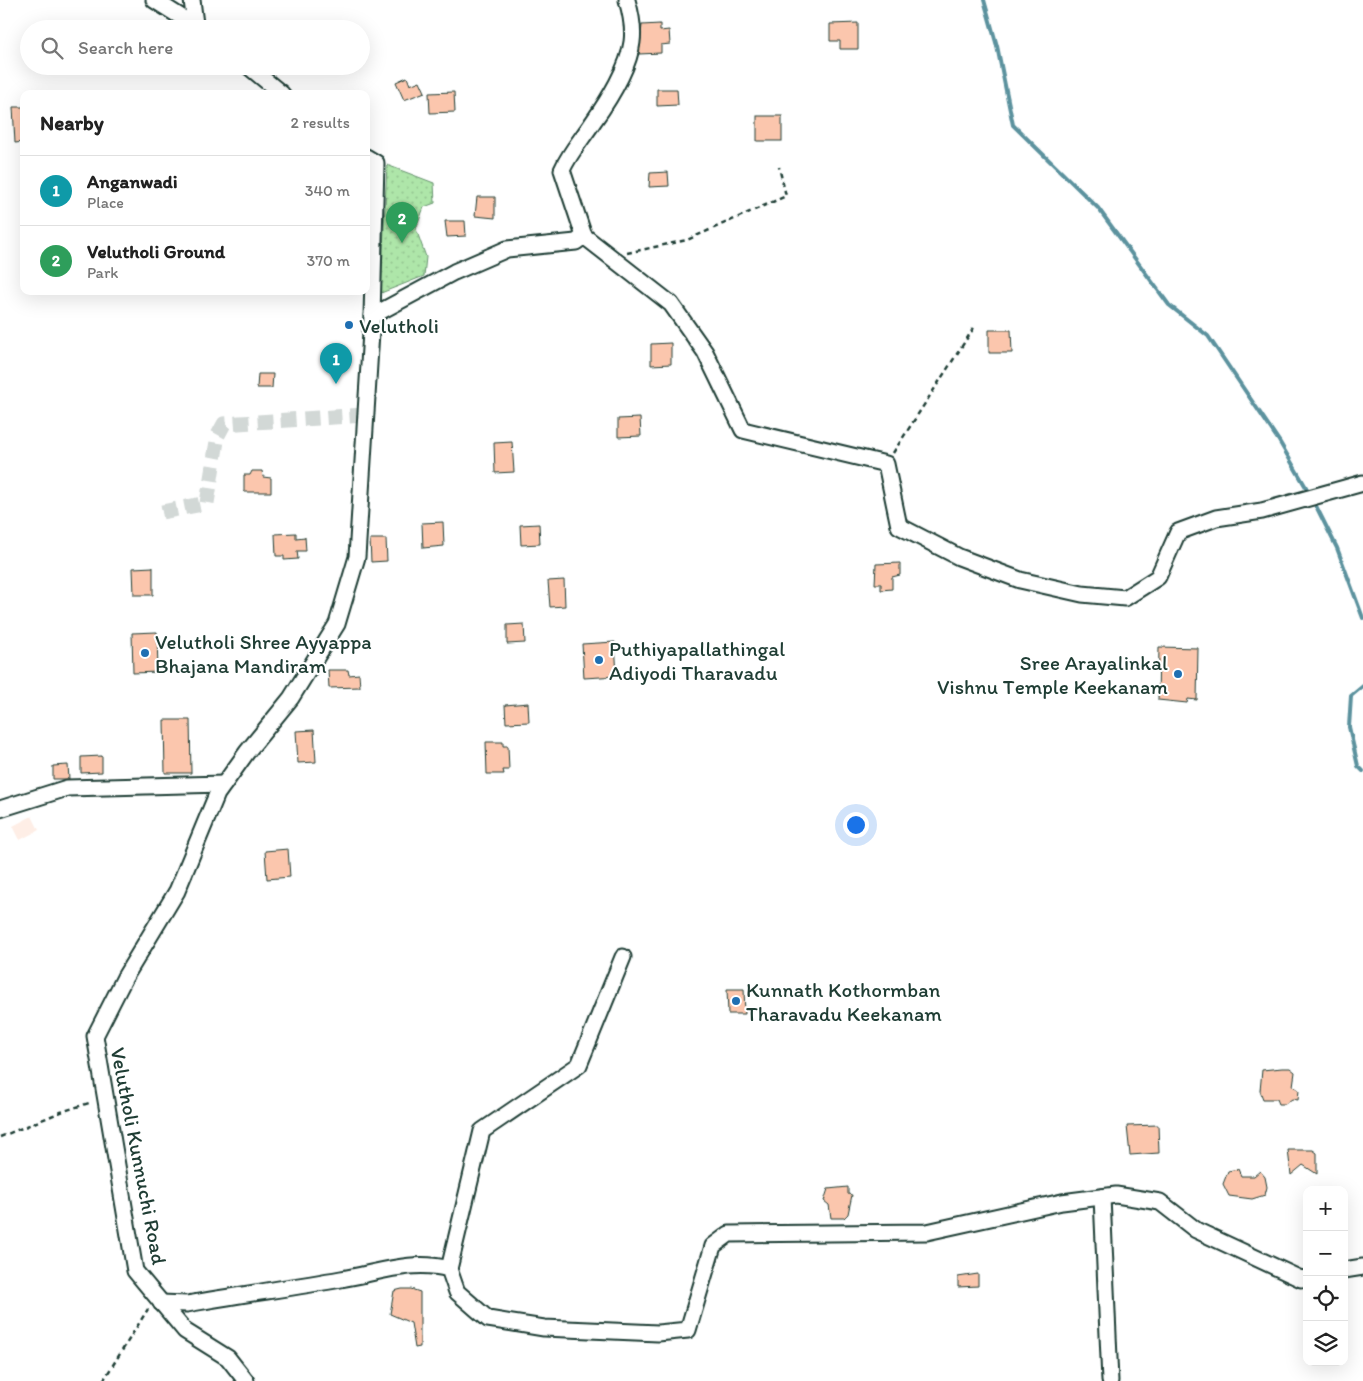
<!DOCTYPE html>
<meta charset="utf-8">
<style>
:root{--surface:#fff;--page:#f2f2f2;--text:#222;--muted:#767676;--line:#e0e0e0;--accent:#1f6fb2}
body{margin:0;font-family:Itim,sans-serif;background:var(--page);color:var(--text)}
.controls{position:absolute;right:15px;bottom:15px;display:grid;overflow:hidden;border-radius:10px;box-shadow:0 5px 20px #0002}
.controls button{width:45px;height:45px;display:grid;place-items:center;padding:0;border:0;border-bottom:1px solid var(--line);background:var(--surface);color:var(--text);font:25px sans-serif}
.you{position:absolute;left:855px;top:824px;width:18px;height:18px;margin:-12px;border:4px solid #fff;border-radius:50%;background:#1a73e8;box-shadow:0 0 0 8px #1a73e833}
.badge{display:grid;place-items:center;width:32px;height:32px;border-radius:50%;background:var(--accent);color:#fff;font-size:16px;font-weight:700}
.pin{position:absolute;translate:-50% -41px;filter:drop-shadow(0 1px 2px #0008)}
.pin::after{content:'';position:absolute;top:26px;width:18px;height:15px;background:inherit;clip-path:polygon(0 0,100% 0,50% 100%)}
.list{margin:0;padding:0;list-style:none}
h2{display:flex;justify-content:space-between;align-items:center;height:65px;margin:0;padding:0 20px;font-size:21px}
h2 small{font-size:16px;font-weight:400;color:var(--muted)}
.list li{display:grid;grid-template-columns:32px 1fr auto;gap:15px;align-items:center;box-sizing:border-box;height:70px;padding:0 20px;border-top:1px solid var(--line)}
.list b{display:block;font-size:19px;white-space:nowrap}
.list p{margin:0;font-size:16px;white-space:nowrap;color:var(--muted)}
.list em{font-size:16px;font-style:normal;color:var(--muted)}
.icon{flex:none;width:28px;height:28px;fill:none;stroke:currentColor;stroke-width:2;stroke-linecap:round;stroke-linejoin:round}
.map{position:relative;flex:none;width:1363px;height:1381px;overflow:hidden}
.search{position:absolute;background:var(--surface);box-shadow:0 5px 20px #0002;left:20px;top:20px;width:350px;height:55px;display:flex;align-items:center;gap:12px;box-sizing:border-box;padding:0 18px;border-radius:28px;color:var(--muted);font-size:19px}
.panel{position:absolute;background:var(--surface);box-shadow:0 5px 20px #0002;left:20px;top:90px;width:350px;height:205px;border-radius:10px}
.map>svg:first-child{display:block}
.built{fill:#feeee6}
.park{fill:url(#park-dots);stroke:#66926e}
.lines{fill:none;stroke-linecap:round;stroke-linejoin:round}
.stream{stroke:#5b929e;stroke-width:4}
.building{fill:#fbc6ad;stroke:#1f3d34}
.street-tunnel{stroke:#d2d8d6;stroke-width:15;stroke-dasharray:15 8;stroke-linecap:butt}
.street-casing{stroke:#1f3d34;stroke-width:19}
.path{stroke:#1f3d34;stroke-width:2.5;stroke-dasharray:5 4;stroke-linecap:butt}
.street{stroke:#fff;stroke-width:15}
.poi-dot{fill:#1f6fb2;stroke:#fff;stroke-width:2}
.labels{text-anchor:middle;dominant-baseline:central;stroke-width:4;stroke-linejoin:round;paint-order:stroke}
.poi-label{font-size:21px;fill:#1f3d34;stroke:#fff;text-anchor:start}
.street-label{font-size:21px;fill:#1f3d34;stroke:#fff}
</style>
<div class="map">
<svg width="1363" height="1381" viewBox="0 0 1363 1381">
<defs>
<pattern id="park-dots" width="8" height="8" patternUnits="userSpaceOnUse" patternTransform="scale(1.25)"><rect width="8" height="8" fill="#aee6a9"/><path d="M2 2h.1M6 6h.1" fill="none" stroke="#95c692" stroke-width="1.8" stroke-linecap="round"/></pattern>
</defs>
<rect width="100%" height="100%" fill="#fff"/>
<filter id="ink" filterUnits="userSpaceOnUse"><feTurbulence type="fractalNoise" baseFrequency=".02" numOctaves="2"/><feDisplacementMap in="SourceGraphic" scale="10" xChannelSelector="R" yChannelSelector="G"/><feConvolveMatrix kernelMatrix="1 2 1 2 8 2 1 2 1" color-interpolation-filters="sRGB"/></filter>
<g filter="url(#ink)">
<polygon class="built" points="32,816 39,830 20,840 13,826"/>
<polygon class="park" points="387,165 434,183 435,203 424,207 416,229 426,257 424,276 381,293"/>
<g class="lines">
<g class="stream">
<polyline points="984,0 997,46 1013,125 1098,208 1169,305 1208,336 1279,441 1310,494"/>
<polyline points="1313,500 1337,548 1363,618"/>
<polyline points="1363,686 1351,696 1349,727 1358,766 1363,771"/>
</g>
</g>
<g class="building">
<polygon points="858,23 858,49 840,49 840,41 830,41 830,24"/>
<polygon points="660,24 660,31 669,30 670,44 661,45 661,53 639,54 642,25"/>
<polygon points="407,77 410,85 420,81 425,92 404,100 396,82"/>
<polygon points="657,89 677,89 678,105 657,106"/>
<polygon points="454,92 455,112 430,113 429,93"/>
<polygon points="13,107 24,107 24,142 15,143"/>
<rect x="757" y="116" width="25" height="25"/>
<polygon points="668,172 669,186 649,187 650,173"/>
<polygon points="477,197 495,197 495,218 475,216"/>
<polygon points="445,221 465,221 466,236 447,237"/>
<polygon points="989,330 1011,330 1012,353 989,353"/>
<polygon points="671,343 671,364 651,365 651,344"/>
<polygon points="258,374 273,374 272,388 257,388"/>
<polygon points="640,418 641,436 618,437 618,419"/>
<polygon points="512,442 514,472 495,473 494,443"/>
<polygon points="252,471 262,471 263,477 271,478 271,492 244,492 244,475 250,475"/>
<polygon points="443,522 444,546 423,548 422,523"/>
<polygon points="539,524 540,544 521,545 520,525"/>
<polygon points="296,533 296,538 305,537 306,551 297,551 298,559 284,560 284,556 276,556 275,534"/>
<polygon points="370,539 386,539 387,561 371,562"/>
<polygon points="900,563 900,575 892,577 892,589 881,590 881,584 875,584 876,564"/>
<polygon points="153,567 153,595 134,595 133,568"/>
<polygon points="564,580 565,606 550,607 548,581"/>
<polygon points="524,624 525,643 507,644 507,625"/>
<polygon points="157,632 158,672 133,673 132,633"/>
<polygon points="615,642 617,676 584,678 582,644"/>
<polygon points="1159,647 1198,648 1197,700 1188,699 1187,703 1158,700"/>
<polygon points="328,670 348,670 349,675 359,674 360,687 329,688"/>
<polygon points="528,703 529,722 506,723 505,705"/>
<polygon points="164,720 190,720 191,773 165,773"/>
<polygon points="314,730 316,762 298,763 296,731"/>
<polygon points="486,742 503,742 503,746 508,746 509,770 503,770 504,774 487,774"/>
<polygon points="102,756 102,772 81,773 81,757"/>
<polygon points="68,765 69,779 53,779 53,766"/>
<polygon points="288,849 290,877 267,879 265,851"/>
<polygon points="727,989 744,989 745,1014 728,1014"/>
<polygon points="1282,1068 1290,1068 1295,1072 1293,1086 1299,1090 1298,1100 1292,1099 1285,1104 1279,1104 1277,1099 1263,1099 1260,1091 1262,1070"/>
<polygon points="1158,1125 1159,1153 1130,1155 1127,1126"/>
<polygon points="1288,1150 1313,1150 1317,1153 1317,1174 1303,1165 1291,1175"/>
<polygon points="1238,1169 1241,1176 1254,1176 1260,1171 1265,1177 1267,1187 1265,1195 1252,1199 1229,1196 1223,1184 1228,1171"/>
<polygon points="848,1187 848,1194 852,1195 848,1214 844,1218 831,1218 829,1205 824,1201 828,1189"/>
<polygon points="978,1274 978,1286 958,1287 958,1277"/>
<polygon points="402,1289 411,1289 420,1292 420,1347 415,1348 411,1323 390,1314 394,1291"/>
</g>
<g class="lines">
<polyline class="street-tunnel" points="162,512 207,503 218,435 224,424 366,415"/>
<defs>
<g id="street">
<polyline points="154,0 200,29"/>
<polyline points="192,0 195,24"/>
<polyline points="248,66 282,94"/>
<polyline points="366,157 376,163 372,316"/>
<path d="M584,236L562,170C570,152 582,139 593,122C608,101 629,67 632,42C634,28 631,14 627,0"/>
<polyline points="0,809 67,788 224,784"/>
<polyline points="1102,1197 1110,1381"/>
<polyline points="449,1269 482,1131 579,1065 623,957"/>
<polyline points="1344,1270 1363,1267"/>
<path d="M161,1303L187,1304C238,1295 289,1288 341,1279C378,1273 412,1259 449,1269L457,1292L488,1319L544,1328L658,1333L688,1330L713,1246L729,1234L927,1232L1062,1202L1116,1195L1160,1202L1196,1230L1301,1279L1307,1278"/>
<polyline points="246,1381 228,1358 185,1331 135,1271 95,1036 125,977 177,891 217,794 247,752 291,698 337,624 357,557 372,316 454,272 507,249 576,242 584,236 671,304 705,352 743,430 886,464 899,526 959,557 1020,580 1082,594 1125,598 1158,577 1178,532 1216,518 1262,511 1363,483"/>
</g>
</defs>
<use href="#street" class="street-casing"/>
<g class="path">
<polyline points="627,253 687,240 786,196 779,167"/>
<polyline points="893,453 975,326"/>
<polyline points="0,1137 61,1112 92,1102"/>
<polyline points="103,1381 148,1309"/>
</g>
<use href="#street" class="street"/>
</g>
</g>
<g class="poi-dot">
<circle cx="349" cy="325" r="5"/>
<circle cx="145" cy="653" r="5"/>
<circle cx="599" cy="660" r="5"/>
<circle cx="1178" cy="674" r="5"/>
<circle cx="736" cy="1001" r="5"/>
</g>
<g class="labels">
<g class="poi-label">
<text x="359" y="325">Velutholi</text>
<text x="155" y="641">Velutholi Shree Ayyappa<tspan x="155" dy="24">Bhajana Mandiram</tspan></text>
<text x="609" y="648">Puthiyapallathingal<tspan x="609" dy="24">Adiyodi Tharavadu</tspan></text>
<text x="1168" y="662" text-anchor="end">Sree Arayalinkal<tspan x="1168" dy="24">Vishnu Temple Keekanam</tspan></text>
<text x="746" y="989">Kunnath Kothormban<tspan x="746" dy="24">Tharavadu Keekanam</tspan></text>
</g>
<g class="street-label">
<text transform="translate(139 1156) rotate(79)">Velutholi Kunnuchi Road</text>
</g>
</g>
</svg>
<div class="controls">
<button>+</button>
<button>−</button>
<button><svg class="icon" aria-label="locate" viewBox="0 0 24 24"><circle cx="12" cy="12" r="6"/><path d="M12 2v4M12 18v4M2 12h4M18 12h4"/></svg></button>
<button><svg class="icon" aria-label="layers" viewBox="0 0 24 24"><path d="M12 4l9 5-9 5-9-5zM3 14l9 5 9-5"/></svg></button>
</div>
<div class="you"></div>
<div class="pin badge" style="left:336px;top:384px;background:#0f9aa8">1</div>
<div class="pin badge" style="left:402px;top:243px;background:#2e9e5b">2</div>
<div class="search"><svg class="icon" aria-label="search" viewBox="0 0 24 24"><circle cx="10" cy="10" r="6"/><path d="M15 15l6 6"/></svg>Search here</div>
<section class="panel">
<h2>Nearby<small>2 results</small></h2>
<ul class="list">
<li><span class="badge" style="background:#0f9aa8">1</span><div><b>Anganwadi</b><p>Place</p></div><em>340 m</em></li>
<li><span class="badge" style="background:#2e9e5b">2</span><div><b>Velutholi Ground</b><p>Park</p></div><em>370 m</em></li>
</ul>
</section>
</div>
